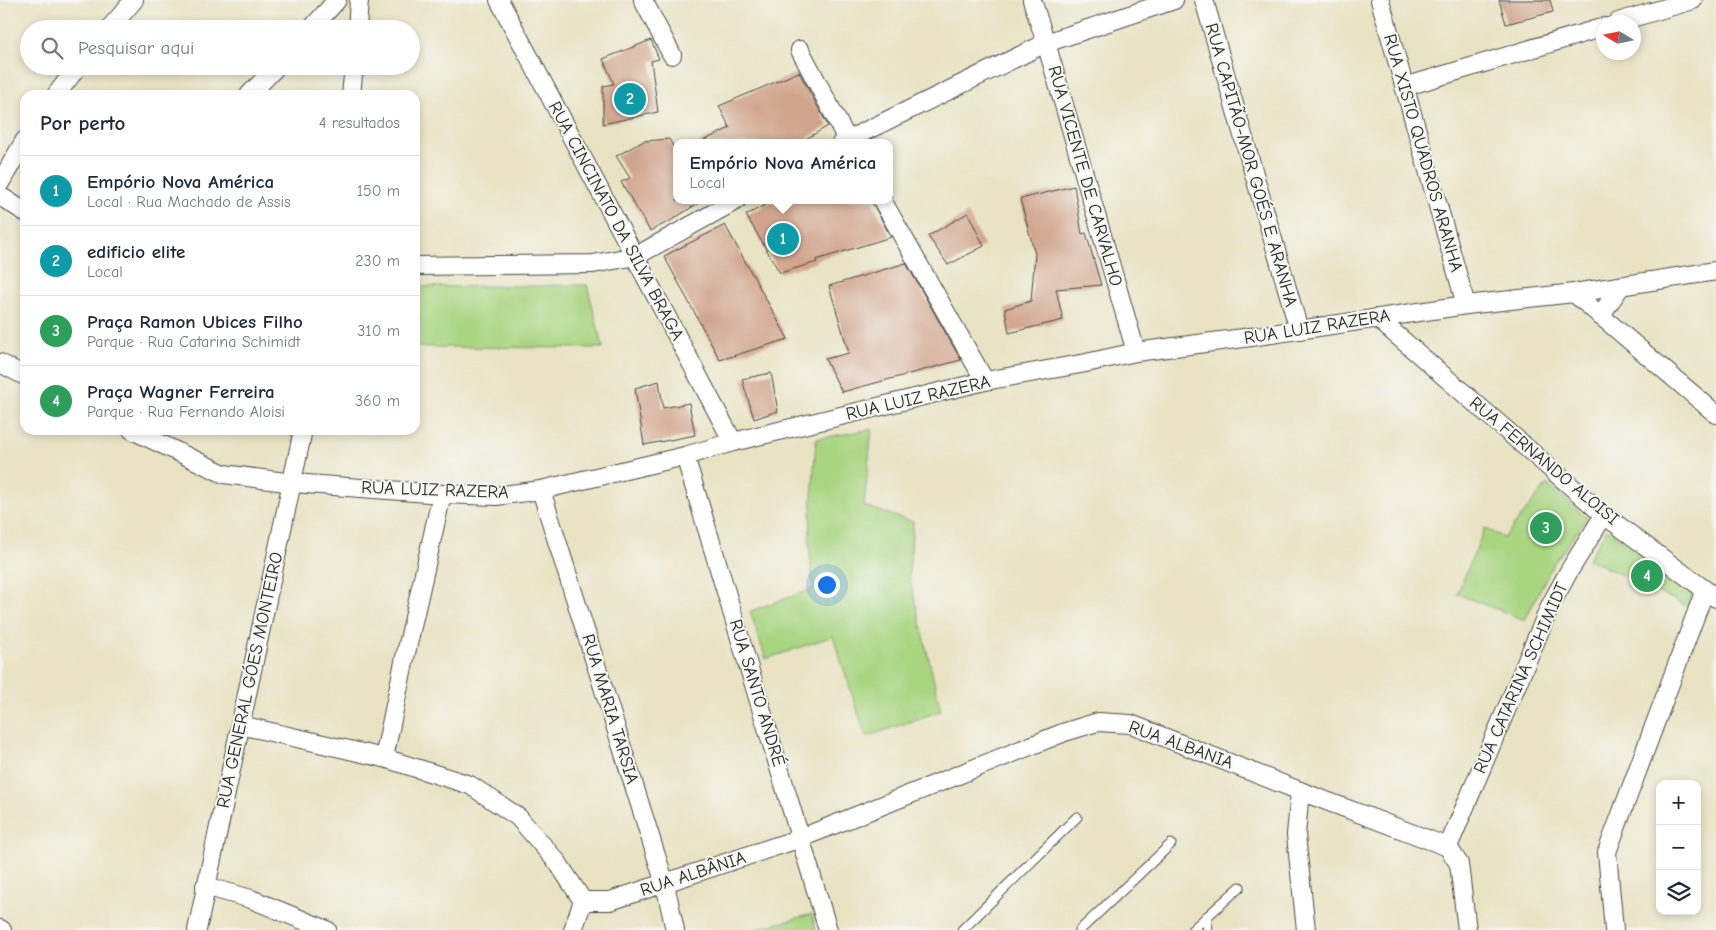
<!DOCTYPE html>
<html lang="pt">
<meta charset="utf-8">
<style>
:root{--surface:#fff;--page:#f6f6f7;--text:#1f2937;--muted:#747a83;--line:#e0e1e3;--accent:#d1495b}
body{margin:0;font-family:"Comic Neue",sans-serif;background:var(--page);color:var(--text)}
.controls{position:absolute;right:15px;bottom:15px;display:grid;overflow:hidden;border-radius:10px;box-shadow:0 2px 8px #0003}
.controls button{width:45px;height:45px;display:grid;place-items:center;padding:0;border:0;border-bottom:1px solid var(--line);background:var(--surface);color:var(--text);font:25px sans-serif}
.compass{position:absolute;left:1596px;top:15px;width:45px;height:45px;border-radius:50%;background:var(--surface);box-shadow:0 2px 8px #0003;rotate:280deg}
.you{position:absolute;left:826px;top:584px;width:18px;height:18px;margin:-12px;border:4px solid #fff;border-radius:50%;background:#1a73e8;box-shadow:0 0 0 8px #1a73e833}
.badge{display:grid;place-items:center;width:32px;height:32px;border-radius:50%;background:var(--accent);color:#fff;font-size:16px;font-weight:700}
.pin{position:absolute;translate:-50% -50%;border:2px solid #fff;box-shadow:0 1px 5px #0006}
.popup{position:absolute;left:673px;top:139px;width:220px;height:65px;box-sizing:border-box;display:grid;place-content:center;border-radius:10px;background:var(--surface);filter:drop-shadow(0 1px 4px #0005);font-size:16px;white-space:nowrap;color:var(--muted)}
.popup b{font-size:19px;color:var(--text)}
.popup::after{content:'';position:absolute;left:50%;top:100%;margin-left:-10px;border:10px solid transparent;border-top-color:var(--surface)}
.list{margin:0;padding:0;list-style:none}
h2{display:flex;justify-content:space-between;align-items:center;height:65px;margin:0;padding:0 20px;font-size:21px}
h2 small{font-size:16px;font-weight:400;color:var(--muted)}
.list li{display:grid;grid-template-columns:32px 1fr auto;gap:15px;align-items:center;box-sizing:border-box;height:70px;padding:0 20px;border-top:1px solid var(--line)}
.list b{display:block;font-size:19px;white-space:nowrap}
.list p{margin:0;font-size:16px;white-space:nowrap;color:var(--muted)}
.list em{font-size:16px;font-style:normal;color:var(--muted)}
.icon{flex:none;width:28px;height:28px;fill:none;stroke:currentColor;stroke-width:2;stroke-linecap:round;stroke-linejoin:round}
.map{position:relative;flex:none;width:1716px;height:930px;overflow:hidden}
.search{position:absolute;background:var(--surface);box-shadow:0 2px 8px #0003;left:20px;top:20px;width:400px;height:55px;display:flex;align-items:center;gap:12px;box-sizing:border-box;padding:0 18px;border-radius:28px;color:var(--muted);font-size:19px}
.panel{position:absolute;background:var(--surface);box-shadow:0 2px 8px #0003;left:20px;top:90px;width:400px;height:345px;border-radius:15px}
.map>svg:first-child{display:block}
.green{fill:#a9d581;stroke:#6a8056}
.building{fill:#d1a58d}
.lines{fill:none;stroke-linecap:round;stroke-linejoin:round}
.service-casing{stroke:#484742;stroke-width:11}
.minor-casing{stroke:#484742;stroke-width:20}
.service{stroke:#fff;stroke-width:9}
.minor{stroke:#fff;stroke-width:18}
.labels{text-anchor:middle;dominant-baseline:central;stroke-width:4;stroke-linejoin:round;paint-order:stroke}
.street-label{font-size:18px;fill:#2b2b2b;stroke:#f6f6f2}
</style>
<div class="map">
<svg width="1716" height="930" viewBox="0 0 1716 930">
<rect width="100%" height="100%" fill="#f6f6f2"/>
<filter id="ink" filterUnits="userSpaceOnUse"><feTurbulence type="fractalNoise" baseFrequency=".02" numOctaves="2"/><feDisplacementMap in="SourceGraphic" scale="10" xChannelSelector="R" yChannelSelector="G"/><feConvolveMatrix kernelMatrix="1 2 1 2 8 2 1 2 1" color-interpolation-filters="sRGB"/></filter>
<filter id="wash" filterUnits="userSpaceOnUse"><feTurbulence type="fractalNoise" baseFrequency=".0096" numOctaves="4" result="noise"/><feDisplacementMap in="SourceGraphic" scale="20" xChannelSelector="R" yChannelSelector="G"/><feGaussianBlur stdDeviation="1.12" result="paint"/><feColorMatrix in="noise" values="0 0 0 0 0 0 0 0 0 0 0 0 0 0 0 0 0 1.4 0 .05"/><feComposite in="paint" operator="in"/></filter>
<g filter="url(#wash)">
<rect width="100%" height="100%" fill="#e9e3c4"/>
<g class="green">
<polygon points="587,285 603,348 415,347 415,287"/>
<polygon points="872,429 864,506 913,522 909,575 941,711 866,737 833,636 766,659 750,611 813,589 809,542 816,439"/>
<polygon points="1547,484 1587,518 1552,566 1525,620 1457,594 1485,528 1504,538"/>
<polygon points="1607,529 1693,592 1687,606 1588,559"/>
<polygon points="812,914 816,930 757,930 756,929"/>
</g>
<g id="blocks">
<g class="building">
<polygon points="1499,0 1550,0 1553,12 1506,24"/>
<polygon points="651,40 659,59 651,61 658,112 603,124 603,86 614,84 603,59"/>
<polygon points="799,72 828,126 799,143 698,143 730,128 719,106"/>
<polygon points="669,139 677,153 677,200 703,200 672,220 650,231 621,182 630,178 616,156 644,141"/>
<polygon points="1074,186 1082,234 1086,233 1101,285 1056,289 1063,320 1009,333 1005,309 1031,301 1035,254 1020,199"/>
<polygon points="775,200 871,200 891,237 816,260 817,262 780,273 746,215"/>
<polygon points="968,213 984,246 948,265 928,236"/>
<polygon points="725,225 788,339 720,360 664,256"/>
<polygon points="906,263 961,360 842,392 825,359 849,353 829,286"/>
<polygon points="771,373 778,411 754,419 742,379"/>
<polygon points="659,381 663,408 689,403 695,435 644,445 635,388"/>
</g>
</g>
</g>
<g filter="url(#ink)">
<use href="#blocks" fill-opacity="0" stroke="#484742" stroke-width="1"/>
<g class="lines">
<defs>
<g id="service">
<polyline points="1206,917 1208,930"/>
<polyline points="962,930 1077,817"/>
<polyline points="1080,930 1171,844"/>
<polyline points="1192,930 1240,887"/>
</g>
<g id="minor">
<polyline points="499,0 733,442"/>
<polyline points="643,0 672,55"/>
<polyline points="1032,0 1046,43 1136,352"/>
<polyline points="1204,0 1299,330"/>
<polyline points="1380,0 1466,305"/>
<polyline points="1618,22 1693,0"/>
<polyline points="109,29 134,0"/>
<polyline points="311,29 337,0"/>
<polyline points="357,29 359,0"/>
<polyline points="800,50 849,143"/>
<polyline points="1404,87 1604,27"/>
<polyline points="56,95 78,66"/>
<polyline points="249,95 277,66"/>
<polyline points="351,95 354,66"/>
<polyline points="841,143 1046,43 1174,0"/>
<polyline points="0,183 25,140"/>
<polyline points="0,196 25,212"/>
<polyline points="882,200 985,381"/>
<polyline points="415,266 593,264 636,256 737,200"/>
<polyline points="1574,293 1716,414"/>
<polyline points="1600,316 1621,286"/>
<polyline points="1377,318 1604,515 1716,598"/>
<polyline points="0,363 25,376"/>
<polyline points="132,430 224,474 293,483 442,494 496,496 541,490 685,456 733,442 985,381 1086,363 1136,352 1251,337 1466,305 1574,293 1716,271"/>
<polyline points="685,456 828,930"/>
<polyline points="541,490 665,884 675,930"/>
<polyline points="240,725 384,758 470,785 518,817 558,863 583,901"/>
<polyline points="384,758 404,662 442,494"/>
<polyline points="1300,791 1296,835 1306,930"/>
<polyline points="1448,847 1551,604 1569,571 1604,515"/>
<polyline points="1448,847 1459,864 1467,930"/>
<polyline points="205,886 251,899 327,930"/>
<polyline points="583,901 610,901 801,838 1065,732 1098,722 1131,724 1300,791 1448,847"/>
<polyline points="0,929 2,930"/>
<polyline points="197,930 303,430"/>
<polyline points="573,930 583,901"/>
<polyline points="1614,930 1607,852 1705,590"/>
</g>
</defs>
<use href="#service" class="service-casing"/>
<use href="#minor" class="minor-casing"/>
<use href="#service" class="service"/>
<use href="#minor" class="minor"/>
</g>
</g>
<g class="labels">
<g class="street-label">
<text transform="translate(1423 153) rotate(74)">RUA XISTO QUADROS ARANHA</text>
<text transform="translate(1251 165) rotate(74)">RUA CAPITÃO-MOR GOÉS E ARANHA</text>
<text transform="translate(1085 176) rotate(74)">RUA VICENTE DE CARVALHO</text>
<text transform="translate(616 221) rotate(62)">RUA CINCINATO DA SILVA BRAGA</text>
<text transform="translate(1317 327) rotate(-9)">RUA LUIZ RAZERA</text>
<text transform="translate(918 398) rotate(-13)">RUA LUIZ RAZERA</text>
<text transform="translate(1544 461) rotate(40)">RUA FERNANDO ALOISI</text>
<text transform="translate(435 490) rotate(2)">RUA LUIZ RAZERA</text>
<text transform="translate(1521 678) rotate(-66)">RUA CATARINA SCHIMIDT</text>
<text transform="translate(250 680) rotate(-78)">RUA GENERAL GÓES MONTEIRO</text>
<text transform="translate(757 693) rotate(73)">RUA SANTO ANDRÉ</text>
<text transform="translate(610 709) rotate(73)">RUA MARIA TARSIA</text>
<text transform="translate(1181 745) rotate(20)">RUA ALBANIA</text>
<text transform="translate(693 874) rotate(-18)">RUA ALBÂNIA</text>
</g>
</g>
</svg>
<div class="controls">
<button>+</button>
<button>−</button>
<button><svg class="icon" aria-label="layers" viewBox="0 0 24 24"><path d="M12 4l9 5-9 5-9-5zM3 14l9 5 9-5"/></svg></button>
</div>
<svg class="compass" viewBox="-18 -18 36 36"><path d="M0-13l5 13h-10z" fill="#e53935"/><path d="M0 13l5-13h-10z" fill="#747a83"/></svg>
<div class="you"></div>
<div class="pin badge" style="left:783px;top:239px;background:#0f9aa8">1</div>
<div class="popup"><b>Empório Nova América</b>Local</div>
<div class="pin badge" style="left:630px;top:99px;background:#0f9aa8">2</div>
<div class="pin badge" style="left:1546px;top:528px;background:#2e9e5b">3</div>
<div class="pin badge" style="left:1647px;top:576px;background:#2e9e5b">4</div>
<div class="search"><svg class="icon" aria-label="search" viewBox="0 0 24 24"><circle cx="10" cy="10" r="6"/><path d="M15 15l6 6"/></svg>Pesquisar aqui</div>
<section class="panel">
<h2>Por perto<small>4 resultados</small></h2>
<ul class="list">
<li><span class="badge" style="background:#0f9aa8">1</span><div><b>Empório Nova América</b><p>Local · Rua Machado de Assis</p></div><em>150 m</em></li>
<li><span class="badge" style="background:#0f9aa8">2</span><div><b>edificio elite</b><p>Local</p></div><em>230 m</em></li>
<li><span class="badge" style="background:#2e9e5b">3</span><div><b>Praça Ramon Ubices Filho</b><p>Parque · Rua Catarina Schimidt</p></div><em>310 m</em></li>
<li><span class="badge" style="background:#2e9e5b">4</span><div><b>Praça Wagner Ferreira</b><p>Parque · Rua Fernando Aloisi</p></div><em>360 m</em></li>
</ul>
</section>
</div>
